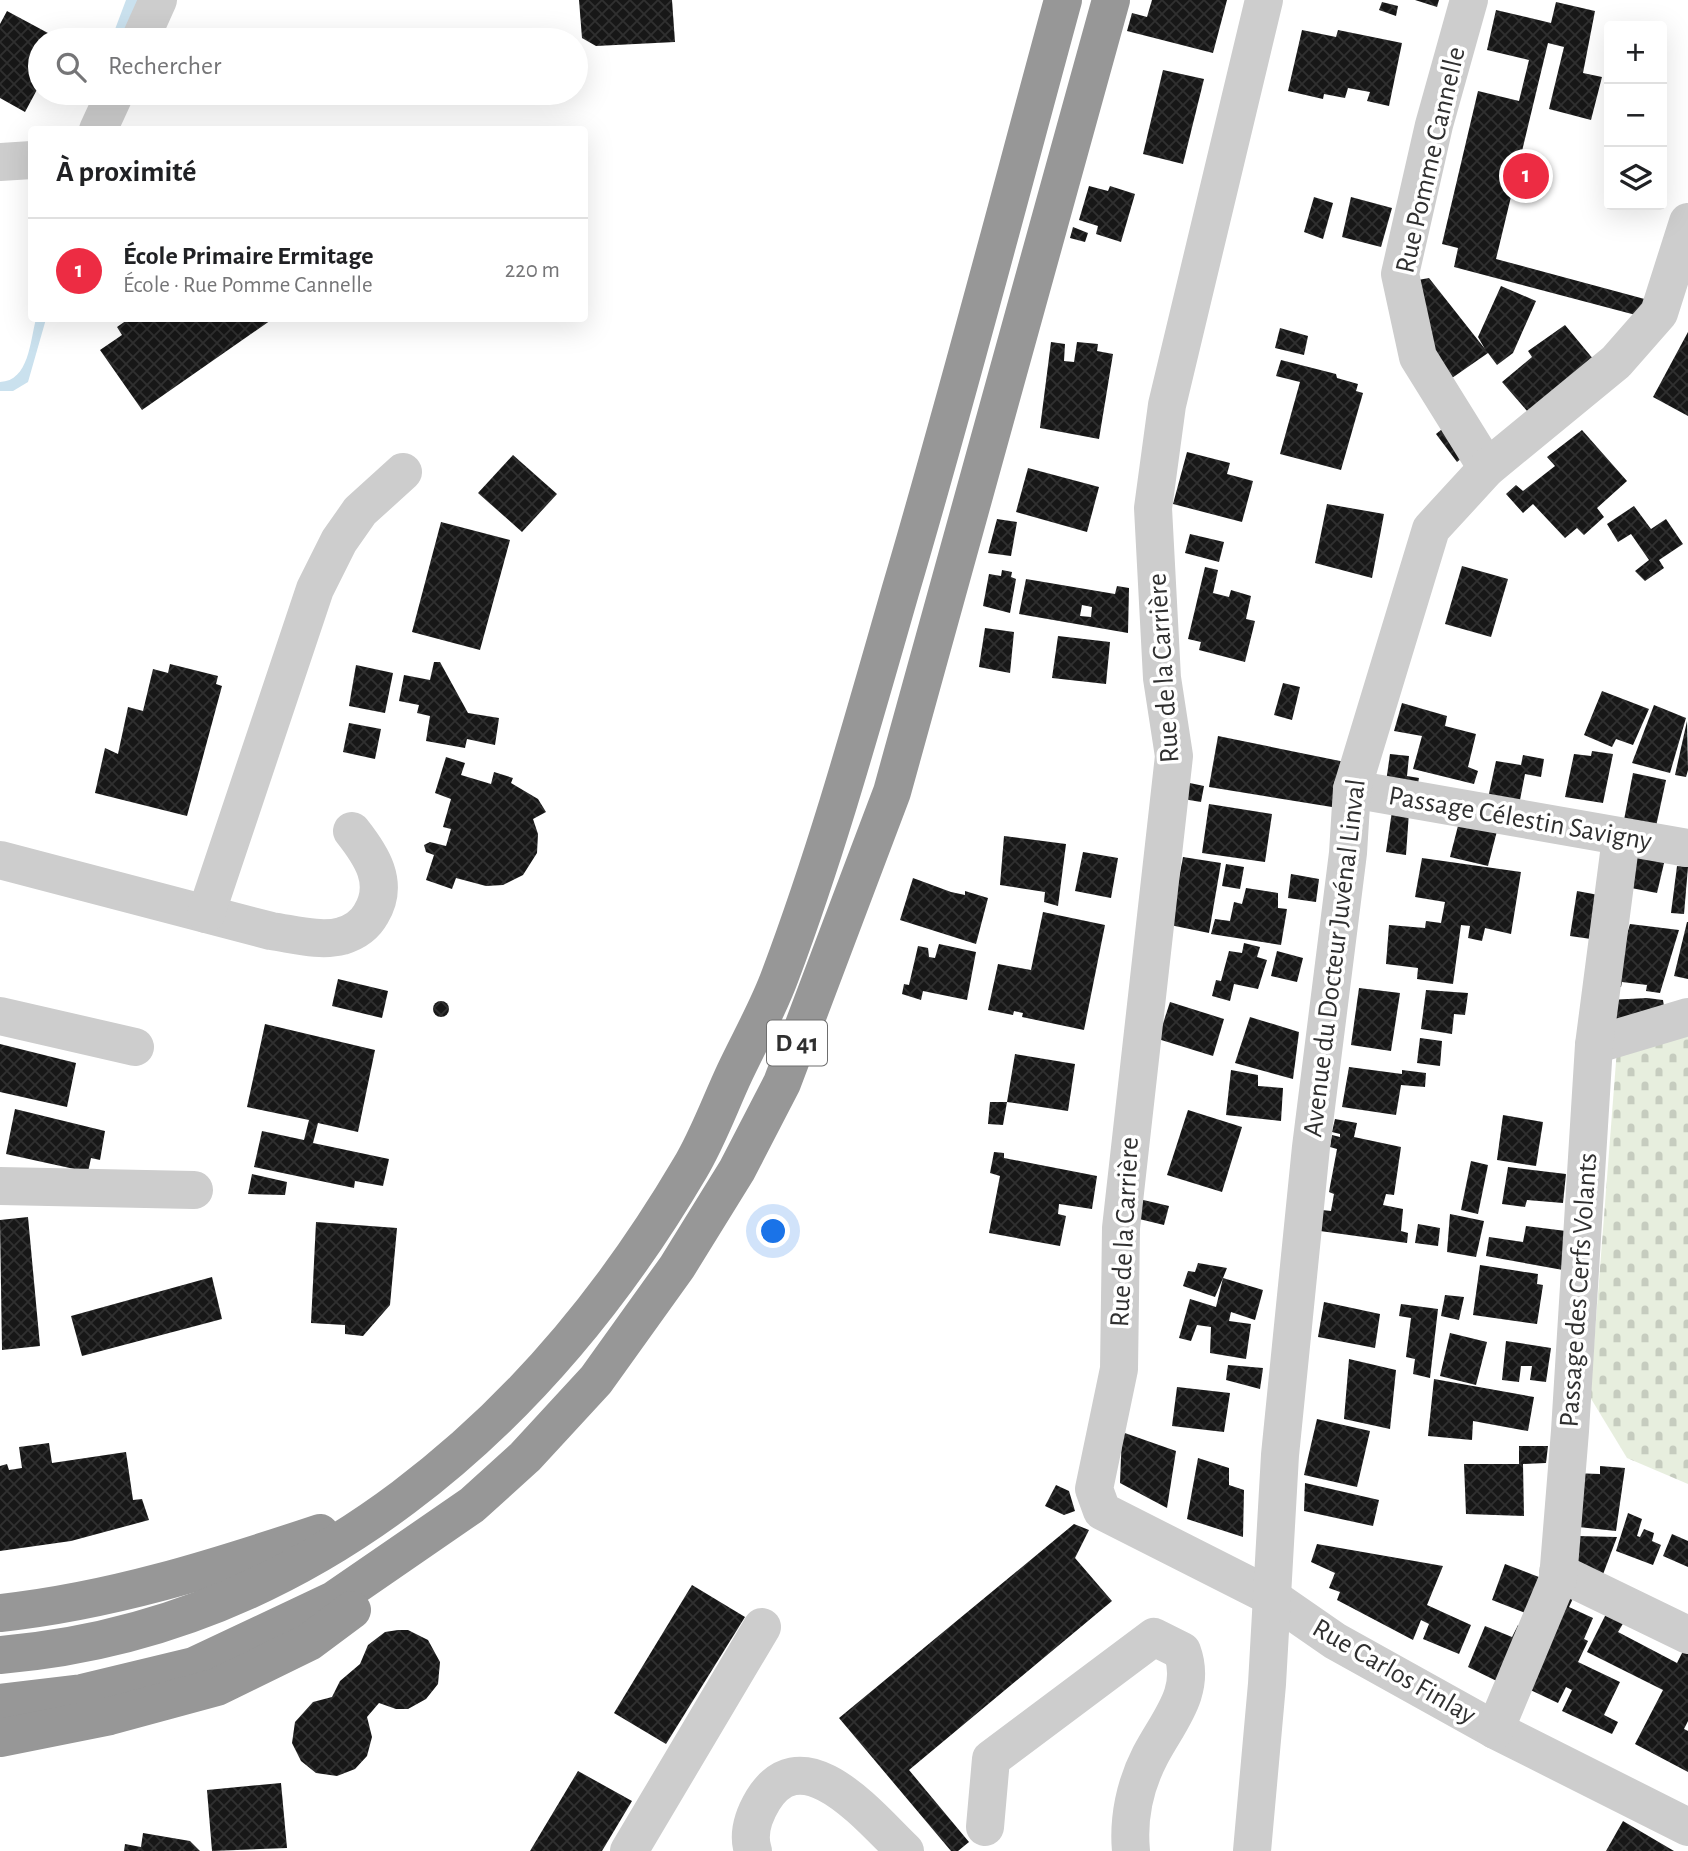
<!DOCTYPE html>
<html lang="fr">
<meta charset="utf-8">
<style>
:root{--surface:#fff;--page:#f6f6f6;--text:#202124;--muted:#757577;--line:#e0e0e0;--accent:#ed2c43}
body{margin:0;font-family:"Alegreya Sans",sans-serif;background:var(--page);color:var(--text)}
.controls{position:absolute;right:21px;top:21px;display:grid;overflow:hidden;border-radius:7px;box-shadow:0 7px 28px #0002}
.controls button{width:63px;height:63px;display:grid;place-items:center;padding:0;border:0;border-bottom:2px solid var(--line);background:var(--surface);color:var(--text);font:35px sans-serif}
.you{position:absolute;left:774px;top:1232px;width:24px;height:24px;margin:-18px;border:5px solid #fff;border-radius:50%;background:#1a73e8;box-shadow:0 0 0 10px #1a73e833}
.badge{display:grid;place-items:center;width:46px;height:46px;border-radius:50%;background:var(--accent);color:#fff;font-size:23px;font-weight:700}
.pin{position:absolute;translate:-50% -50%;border:4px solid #fff;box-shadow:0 2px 7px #0006}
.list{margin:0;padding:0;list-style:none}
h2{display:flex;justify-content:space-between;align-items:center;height:91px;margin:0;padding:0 28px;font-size:30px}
h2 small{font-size:23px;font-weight:400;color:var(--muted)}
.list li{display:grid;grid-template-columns:46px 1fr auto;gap:21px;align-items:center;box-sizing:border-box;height:105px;padding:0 28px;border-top:2px solid var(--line)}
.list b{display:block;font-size:26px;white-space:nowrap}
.list p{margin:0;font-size:23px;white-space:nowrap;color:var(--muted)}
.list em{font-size:23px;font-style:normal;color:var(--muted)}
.icon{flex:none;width:38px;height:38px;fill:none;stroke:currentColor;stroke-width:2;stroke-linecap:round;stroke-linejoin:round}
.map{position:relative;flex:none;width:1688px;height:1851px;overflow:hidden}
.search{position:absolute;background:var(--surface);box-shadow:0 7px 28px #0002;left:28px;top:28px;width:560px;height:77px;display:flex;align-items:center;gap:18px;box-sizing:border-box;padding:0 24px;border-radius:38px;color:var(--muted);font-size:26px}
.panel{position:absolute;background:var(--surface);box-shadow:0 7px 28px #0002;left:28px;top:126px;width:560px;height:196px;border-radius:7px}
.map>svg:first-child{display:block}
.cemetery{fill:url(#cemetery-stones)}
.water{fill:#cae1ee}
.building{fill:url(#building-cross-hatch);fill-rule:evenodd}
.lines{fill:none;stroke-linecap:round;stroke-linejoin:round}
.minor{stroke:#cdcdcd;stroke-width:38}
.highway{stroke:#979797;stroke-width:38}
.labels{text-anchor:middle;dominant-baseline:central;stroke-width:7;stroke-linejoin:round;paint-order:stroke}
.shield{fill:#fff;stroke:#6e6e6e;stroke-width:2}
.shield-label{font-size:26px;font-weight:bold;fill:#303030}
.street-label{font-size:28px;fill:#303030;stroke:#fff}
</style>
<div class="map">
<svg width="1688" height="1851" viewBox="0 0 1688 1851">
<defs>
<pattern id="cemetery-stones" width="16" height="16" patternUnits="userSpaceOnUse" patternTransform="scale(1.75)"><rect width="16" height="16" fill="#e7eede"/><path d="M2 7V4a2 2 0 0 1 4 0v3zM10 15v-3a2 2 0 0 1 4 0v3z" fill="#c6ccbf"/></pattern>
<pattern id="building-cross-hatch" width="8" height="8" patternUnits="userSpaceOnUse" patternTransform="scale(1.75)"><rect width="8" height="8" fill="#171717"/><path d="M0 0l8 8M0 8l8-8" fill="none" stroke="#303030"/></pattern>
</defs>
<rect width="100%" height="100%" fill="#fff"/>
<polygon class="cemetery" points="1688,1028 1688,1484 1627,1458 1590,1397 1617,1049"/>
<g class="water">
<polygon points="126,0 153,0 135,40 111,40"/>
<path d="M36,319H46L28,382L13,391H0V382C29,381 30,341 36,319Z"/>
</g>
<g class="building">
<polygon points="579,0 672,0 675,42 596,46 582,38"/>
<polygon points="1152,0 1227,0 1213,53 1127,31 1132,13 1147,17"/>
<polygon points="1415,0 1439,0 1437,7"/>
<polygon points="1382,2 1398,6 1396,16 1379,10"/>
<polygon points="1556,2 1595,11 1583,73 1602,77 1591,120 1549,109 1564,47 1548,43 1496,259 1652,301 1647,318 1454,267 1458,248 1442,244 1478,91 1519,101 1529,60 1487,50 1496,10 1551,23"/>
<polygon points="7,11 61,40 40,40 40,84 25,112 0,98 0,24"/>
<polygon points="1302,30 1336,37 1338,30 1402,43 1389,106 1367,101 1370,92 1348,88 1345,98 1324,94 1323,99 1288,91"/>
<polygon points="1163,70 1204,79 1183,164 1143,154"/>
<polygon points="1089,186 1108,191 1110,186 1135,194 1121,242 1096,234 1098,226 1079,220"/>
<polygon points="1314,197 1333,203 1323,239 1304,232"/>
<polygon points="1351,197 1392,208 1381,247 1342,237"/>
<polygon points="1073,227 1088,233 1085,242 1070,238"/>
<polygon points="1429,278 1485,349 1478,337 1501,286 1536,301 1513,353 1497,365 1488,353 1452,378 1427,338 1418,280"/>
<polygon points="130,318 274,318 142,410 100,350 122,335 117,327"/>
<polygon points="1565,325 1599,366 1534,419 1502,382 1532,357 1528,351"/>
<polygon points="1280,328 1308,336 1304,355 1275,348"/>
<polygon points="1688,332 1688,416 1653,397"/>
<polygon points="1051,342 1065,344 1064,361 1074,362 1077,342 1098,344 1097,351 1113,354 1099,439 1040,428"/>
<polygon points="1281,360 1336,374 1337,378 1358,384 1356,391 1363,393 1341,470 1280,454 1300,382 1276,376"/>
<polygon points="1452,421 1473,449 1457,462 1436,434"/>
<polygon points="1582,430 1627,481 1597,508 1604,517 1584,535 1577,528 1565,538 1533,504 1523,513 1506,494 1516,485 1523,491 1555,466 1547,457"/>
<polygon points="1187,452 1230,463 1227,474 1253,481 1242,522 1173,504"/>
<polygon points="513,455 557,494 522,532 478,493"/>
<polygon points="1028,468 1099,487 1087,532 1016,512"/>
<polygon points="1327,504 1384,514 1372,578 1315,563"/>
<polygon points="1634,506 1651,529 1666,519 1683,544 1659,560 1664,568 1645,581 1635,571 1649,560 1631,534 1618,542 1607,524"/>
<polygon points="997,519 1017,522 1011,556 988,553"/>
<polygon points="441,522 510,540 480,650 412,632"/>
<polygon points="1190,534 1224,542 1219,562 1185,553"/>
<polygon points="1462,566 1508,579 1491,637 1445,624"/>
<polygon points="1205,567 1218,570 1213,593 1229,597 1231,590 1251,596 1246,619 1255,621 1245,662 1199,650 1201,642 1188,639"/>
<polygon points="1002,570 1012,572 1011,577 1016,579 1010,613 983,606 989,574 1001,576"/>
<path d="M1026,579L1115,594L1117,586L1129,588L1128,633L1019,614ZM1082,605L1092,607L1091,617L1080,616Z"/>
<polygon points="985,628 1014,632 1010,673 979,667"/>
<polygon points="1058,636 1110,642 1106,684 1052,678"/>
<polygon points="434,662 440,662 468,713 499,718 495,745 467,739 465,748 426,741 430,716 417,713 419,705 399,701 404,675 430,680"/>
<polygon points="170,664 218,676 216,684 222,686 187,816 95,793 105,748 118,754 128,707 143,711 153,669 168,673"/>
<polygon points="356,665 393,673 385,713 349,706"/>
<polygon points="1283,683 1300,687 1292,720 1274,715"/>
<polygon points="1602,691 1649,709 1633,745 1616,739 1612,747 1584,735"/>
<polygon points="1402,703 1447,716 1445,726 1476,734 1468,767 1478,771 1474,784 1413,769 1422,736 1394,731"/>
<polygon points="1654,705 1686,718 1670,773 1632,763"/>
<polygon points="1687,721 1688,770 1686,777 1675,775"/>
<polygon points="349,723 381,729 375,759 343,752"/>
<polygon points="1218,736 1345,762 1332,807 1209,787"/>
<polygon points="1592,751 1613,754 1603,803 1565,797 1574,754 1591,756"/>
<polygon points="1390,754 1409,756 1407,776 1419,778 1417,789 1386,782"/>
<polygon points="1523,755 1544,759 1541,777 1525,774 1519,805 1488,798 1496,761 1521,765"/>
<polygon points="446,757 465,763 461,775 491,784 494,772 513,778 511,783 538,799 546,812 533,819 538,834 537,853 523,875 503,885 486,886 456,878 452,889 426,880 434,855 426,852 424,845 430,842 446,846 451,829 443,827 451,799 435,793"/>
<polygon points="1633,773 1666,780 1655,831 1623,825"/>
<polygon points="1185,782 1204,786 1201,802 1183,799"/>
<polygon points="1209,804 1272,814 1265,862 1202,853"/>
<polygon points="1392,811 1409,812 1406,855 1386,852"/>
<polygon points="1459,822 1497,831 1488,866 1450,857"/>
<polygon points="1004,836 1066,844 1058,906 1044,902 1045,892 1000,885"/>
<polygon points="1083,852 1118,858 1111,898 1075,891"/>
<polygon points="1633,853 1665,859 1657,893 1626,887"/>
<polygon points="1183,857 1221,863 1209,933 1170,925"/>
<polygon points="1422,858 1521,872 1511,934 1485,928 1482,941 1468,938 1470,926 1461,925 1453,984 1417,979 1418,968 1386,964 1389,925 1425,928 1426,921 1441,923 1445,902 1415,897"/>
<polygon points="1226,864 1244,867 1240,889 1222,886"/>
<polygon points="1677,866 1688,867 1684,914 1671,913"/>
<polygon points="1291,874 1319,879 1316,902 1288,898"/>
<polygon points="913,878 951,892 965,895 965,891 988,898 976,944 900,920"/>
<polygon points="1246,888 1278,893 1278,908 1287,909 1281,945 1211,934 1215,919 1230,921 1234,902 1242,904"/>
<polygon points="1577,891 1604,896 1598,940 1570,936"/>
<polygon points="1043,912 1105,925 1084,1030 1022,1017 1023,1013 1014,1011 1013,1015 988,1010 998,964 1031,970"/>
<polygon points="1687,922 1688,922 1688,979 1674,976"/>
<polygon points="1630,924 1679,930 1660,993 1646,991 1647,985 1622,982 1621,987 1611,985"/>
<polygon points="1244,943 1260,947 1257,957 1267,960 1258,989 1234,984 1230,1001 1212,996 1216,980 1221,981 1229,951 1242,953"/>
<polygon points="939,944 976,952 967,1000 923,991 921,1000 902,994 904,984 909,985 918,946 928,948 929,957 935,958"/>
<polygon points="1277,951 1303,958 1297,982 1271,976"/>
<polygon points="338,979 388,991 382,1018 332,1006"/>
<polygon points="1359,988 1400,993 1391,1051 1351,1045"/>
<polygon points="1426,990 1468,993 1465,1015 1454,1014 1452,1034 1421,1029"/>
<polygon points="1647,998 1663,1000 1666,1020 1616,1032 1609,1000"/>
<circle cx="441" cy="1009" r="8"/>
<polygon points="1170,1002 1224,1019 1213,1056 1158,1039"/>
<polygon points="1250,1017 1299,1032 1293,1079 1235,1063"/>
<polygon points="265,1024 375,1050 358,1132 318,1123 313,1143 389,1159 383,1186 355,1181 354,1188 254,1167 262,1131 304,1140 309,1120 247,1107"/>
<polygon points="1420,1038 1442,1041 1440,1066 1417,1063"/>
<polygon points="0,1044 76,1063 67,1107 0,1092"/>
<polygon points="1015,1054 1075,1064 1068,1111 1007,1102"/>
<polygon points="1349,1067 1402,1074 1402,1070 1426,1073 1425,1087 1401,1085 1396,1115 1342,1107"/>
<polygon points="1231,1070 1258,1075 1258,1086 1283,1088 1281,1121 1226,1115"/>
<polygon points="990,1102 1007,1102 1003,1125 988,1124"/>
<polygon points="15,1109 105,1131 100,1160 91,1158 88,1172 6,1154"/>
<polygon points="1188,1110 1242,1127 1222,1192 1167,1175"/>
<polygon points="1503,1115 1543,1122 1536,1166 1497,1160"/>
<polygon points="1335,1119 1357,1123 1354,1137 1401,1147 1394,1195 1386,1194 1383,1205 1403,1209 1401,1231 1408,1233 1407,1243 1320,1231 1322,1210 1331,1211 1334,1194 1329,1192 1337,1149 1330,1147 1332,1135 1340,1137 1340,1134 1332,1132"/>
<polygon points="994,1152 1004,1153 1004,1158 1097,1176 1092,1209 1059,1204 1058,1214 1066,1216 1060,1246 989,1233 1000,1176 990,1173"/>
<polygon points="1471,1161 1488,1165 1478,1214 1461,1210"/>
<polygon points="1508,1167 1566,1174 1563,1203 1527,1200 1525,1207 1502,1204"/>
<polygon points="252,1174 287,1182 285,1195 248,1194"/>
<polygon points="1139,1199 1169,1206 1164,1225 1135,1218"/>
<polygon points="1450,1214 1484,1221 1476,1257 1447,1252"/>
<polygon points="28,1217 40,1346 2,1350 0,1220"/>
<polygon points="316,1222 397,1228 390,1305 363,1336 345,1334 345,1325 311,1323"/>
<polygon points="1418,1224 1440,1228 1438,1246 1415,1243"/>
<polygon points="1526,1226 1566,1231 1563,1270 1486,1256 1489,1237 1523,1242"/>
<polygon points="1198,1263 1227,1268 1223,1278 1263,1290 1255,1320 1231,1312 1229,1321 1251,1324 1246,1359 1210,1353 1211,1327 1197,1325 1191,1341 1179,1338 1190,1299 1216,1307 1223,1278 1215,1297 1183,1286 1188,1271 1195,1272"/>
<polygon points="1480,1265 1538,1274 1537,1284 1543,1285 1537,1324 1473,1315"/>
<polygon points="212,1277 222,1319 82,1356 71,1316"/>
<polygon points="1445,1295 1464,1297 1459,1320 1441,1316"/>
<polygon points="1324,1302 1380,1314 1375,1348 1318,1337"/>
<polygon points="1401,1304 1438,1309 1430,1378 1413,1374 1415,1359 1406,1357 1411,1318 1399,1316"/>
<polygon points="1450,1333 1487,1342 1476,1385 1440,1376"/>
<polygon points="1506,1341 1551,1348 1546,1382 1530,1380 1532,1366 1521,1366 1519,1382 1502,1380"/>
<polygon points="1349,1359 1396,1370 1390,1429 1344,1419"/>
<polygon points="1228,1365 1263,1368 1260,1389 1226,1380"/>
<polygon points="1434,1379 1534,1397 1528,1431 1473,1421 1472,1440 1428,1436"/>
<polygon points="1177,1387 1230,1393 1224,1432 1172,1426"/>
<polygon points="1317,1419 1370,1431 1357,1487 1304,1475"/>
<polygon points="1122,1432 1176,1451 1167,1508 1120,1483"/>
<polygon points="49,1443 52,1463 126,1452 133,1500 142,1499 149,1520 71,1541 0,1551 0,1466 7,1464 9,1470 22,1468 19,1447"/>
<polygon points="1519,1446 1548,1446 1546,1463 1523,1464 1524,1516 1466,1514 1464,1464 1519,1464"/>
<polygon points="1198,1458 1229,1468 1229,1485 1244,1490 1243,1537 1187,1519"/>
<polygon points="1600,1466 1625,1468 1616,1531 1569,1526 1571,1473 1600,1474"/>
<polygon points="1305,1483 1379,1500 1373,1526 1304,1511"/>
<polygon points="1056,1485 1069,1491 1075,1511 1064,1515 1045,1506"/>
<polygon points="1628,1513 1642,1519 1637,1536 1640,1537 1644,1529 1654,1533 1652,1541 1661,1545 1653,1565 1616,1551"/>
<polygon points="1074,1524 1089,1530 1075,1558 1112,1601 909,1770 969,1842 958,1851 951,1851 839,1718"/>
<polygon points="1672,1534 1688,1541 1688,1567 1663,1556"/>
<polygon points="1577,1536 1617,1537 1599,1585 1574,1573"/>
<polygon points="1317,1544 1443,1566 1427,1605 1471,1625 1459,1654 1423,1639 1429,1624 1421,1620 1413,1640 1337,1600 1340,1592 1329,1588 1335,1573 1311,1562"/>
<polygon points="1505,1564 1549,1581 1536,1617 1492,1600"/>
<polygon points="692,1585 745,1617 666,1744 614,1713"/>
<polygon points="1567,1588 1576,1592 1569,1607 1593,1618 1584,1639 1588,1641 1578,1662 1620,1682 1604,1715 1618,1722 1612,1734 1562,1711 1572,1690 1566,1687 1558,1703 1520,1685"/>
<polygon points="1609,1608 1627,1617 1618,1632 1677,1663 1683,1651 1688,1654 1688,1721 1684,1729 1688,1731 1688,1772 1635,1744 1663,1690 1587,1652"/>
<polygon points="1518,1625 1530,1630 1509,1687 1468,1667 1485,1626 1512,1637"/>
<polygon points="398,1630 408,1630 428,1640 440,1662 438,1684 426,1699 408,1709 396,1709 379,1703 367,1717 372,1737 367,1756 355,1769 337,1776 316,1773 301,1761 292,1743 295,1722 313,1702 332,1697 340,1681 360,1664 368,1645 385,1632"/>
<polygon points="578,1771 632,1801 602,1851 530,1851"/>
<polygon points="281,1783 287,1848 212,1851 207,1790"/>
<polygon points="1623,1821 1674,1851 1606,1851"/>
<polygon points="143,1833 190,1841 200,1851 124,1851 125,1844 141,1847"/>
</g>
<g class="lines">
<g class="minor">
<polyline points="1264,0 1167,405 1153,508 1162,678 1174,756 1121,1228 1119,1369 1094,1489 1102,1511 1270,1596 1335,1641 1495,1730 1688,1827"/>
<polyline points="1469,0 1434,125 1400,274 1418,357 1487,468"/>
<polyline points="140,40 158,0"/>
<polyline points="98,130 115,93"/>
<polyline points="0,162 32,160"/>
<polyline points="1352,789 1688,848"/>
<path d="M0,860L271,931C293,934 320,942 342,936C355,932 365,925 371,914C390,883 371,855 352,831"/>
<polyline points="206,914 315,589 339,541 360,511 403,472"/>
<polyline points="0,1016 135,1047"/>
<polyline points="1594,1045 1688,1017"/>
<polyline points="0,1186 194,1190"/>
<polyline points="1558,1572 1688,1635"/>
<polyline points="1495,1730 1558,1579 1570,1431 1594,1045 1621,838"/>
<path d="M985,1827L991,1759L1154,1637L1182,1651C1197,1692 1168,1721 1150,1756C1135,1785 1128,1819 1131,1851"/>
<polyline points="629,1851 762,1627"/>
<path d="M753,1851C747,1833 754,1815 763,1800C804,1734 872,1820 905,1851"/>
<polyline points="1252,1851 1267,1684 1280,1455 1311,1147 1348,853 1352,789 1431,529 1487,468 1616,362 1659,313 1688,222"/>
</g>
<g class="highway">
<path d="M0,1613C111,1601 215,1568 320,1533"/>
<path d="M0,1655C306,1629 540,1423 690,1168C708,1138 720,1104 735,1072C750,1040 768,1009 780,976C827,851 863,721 900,592C958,396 1009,198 1063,0"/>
<polyline points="0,1703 82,1693 194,1666 334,1600 472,1505 525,1457 596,1380 677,1267 737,1170 782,1083 892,792 1111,0"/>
<polyline points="0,1738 110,1716 217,1687 309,1642 352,1610"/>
</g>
</g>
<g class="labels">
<rect class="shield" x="767" y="1020.5" width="60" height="45" rx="5"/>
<g class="shield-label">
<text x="797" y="1043">D 41</text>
</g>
<g class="street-label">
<text transform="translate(1431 160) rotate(-77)">Rue Pomme Cannelle</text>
<text transform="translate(1164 668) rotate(-94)">Rue de la Carrière</text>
<text transform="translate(1520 819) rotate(10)">Passage Célestin Savigny</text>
<text transform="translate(1335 958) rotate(-83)">Avenue du Docteur Juvénal Linval</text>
<text transform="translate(1125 1232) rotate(-87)">Rue de la Carrière</text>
<text transform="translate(1579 1290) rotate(-86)">Passage des Cerfs Volants</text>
<text transform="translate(1394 1672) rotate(30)">Rue Carlos Finlay</text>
</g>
</g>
</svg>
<div class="controls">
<button>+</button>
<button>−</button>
<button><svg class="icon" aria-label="layers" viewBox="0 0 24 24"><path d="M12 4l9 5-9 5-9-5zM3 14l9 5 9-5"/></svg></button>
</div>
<div class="you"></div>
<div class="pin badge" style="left:1526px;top:176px">1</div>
<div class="search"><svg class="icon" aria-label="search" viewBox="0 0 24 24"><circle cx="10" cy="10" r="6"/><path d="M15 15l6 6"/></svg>Rechercher</div>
<section class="panel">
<h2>À proximité<small></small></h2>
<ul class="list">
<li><span class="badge">1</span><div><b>École Primaire Ermitage</b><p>École · Rue Pomme Cannelle</p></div><em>220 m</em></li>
</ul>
</section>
</div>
